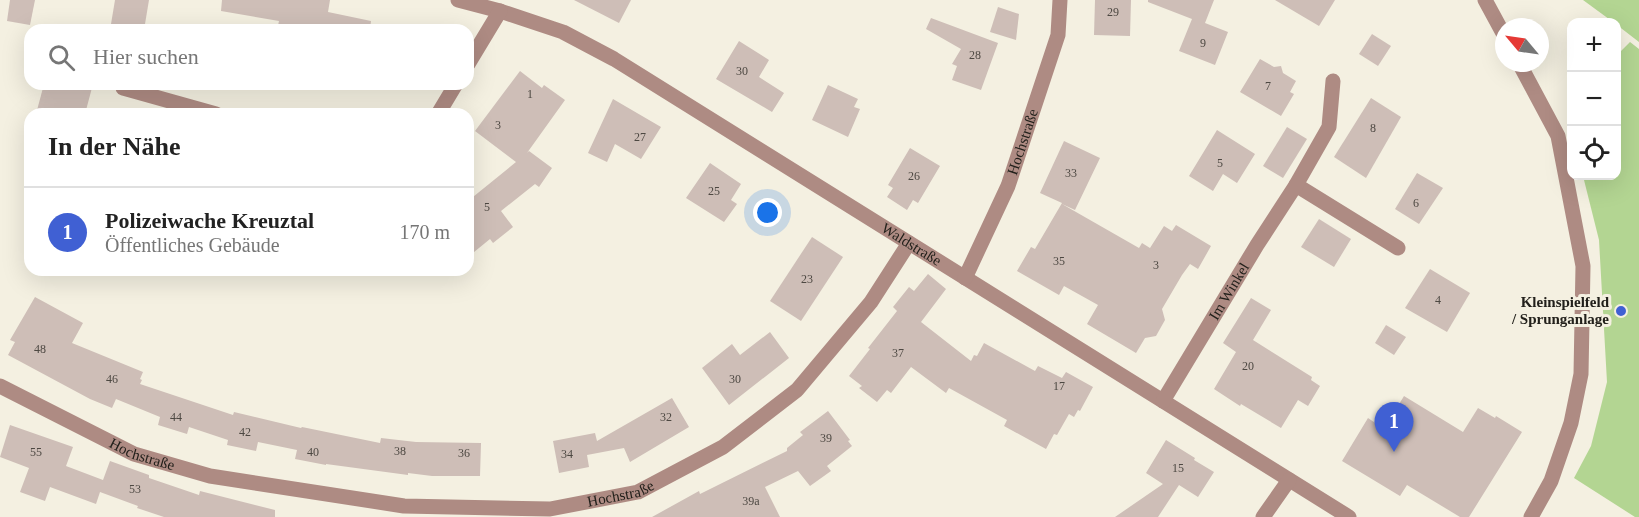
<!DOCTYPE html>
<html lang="de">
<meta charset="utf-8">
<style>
:root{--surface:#fff;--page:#f6f6f6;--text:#222;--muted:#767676;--line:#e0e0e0;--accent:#4060d3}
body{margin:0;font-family:Georgia,serif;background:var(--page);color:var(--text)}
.controls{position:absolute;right:18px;top:18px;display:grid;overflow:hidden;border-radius:12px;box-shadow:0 6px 24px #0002}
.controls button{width:54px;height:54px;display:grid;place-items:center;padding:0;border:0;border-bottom:2px solid var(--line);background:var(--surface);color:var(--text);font:30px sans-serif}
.compass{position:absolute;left:1495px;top:18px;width:54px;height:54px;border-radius:50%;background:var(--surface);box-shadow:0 6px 24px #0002;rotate:299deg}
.you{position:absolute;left:768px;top:213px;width:21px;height:21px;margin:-15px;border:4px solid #fff;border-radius:50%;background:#1a73e8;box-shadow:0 0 0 9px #1a73e833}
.badge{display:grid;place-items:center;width:39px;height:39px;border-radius:50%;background:var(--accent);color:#fff;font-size:20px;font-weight:700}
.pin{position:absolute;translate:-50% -50px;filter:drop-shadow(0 2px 3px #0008)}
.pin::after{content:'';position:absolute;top:32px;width:21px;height:18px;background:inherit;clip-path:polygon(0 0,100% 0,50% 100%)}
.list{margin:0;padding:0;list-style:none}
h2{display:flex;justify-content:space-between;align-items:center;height:78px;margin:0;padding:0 24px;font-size:26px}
h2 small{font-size:20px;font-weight:400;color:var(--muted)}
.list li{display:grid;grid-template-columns:39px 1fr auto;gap:18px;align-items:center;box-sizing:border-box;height:90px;padding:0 24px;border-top:2px solid var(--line)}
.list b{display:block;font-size:22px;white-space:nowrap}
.list p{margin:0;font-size:20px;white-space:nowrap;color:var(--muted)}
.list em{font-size:20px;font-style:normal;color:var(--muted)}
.icon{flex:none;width:33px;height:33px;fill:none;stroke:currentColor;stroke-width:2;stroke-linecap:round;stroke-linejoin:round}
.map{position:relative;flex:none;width:1639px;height:517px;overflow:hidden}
.search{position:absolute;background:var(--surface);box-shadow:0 6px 24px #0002;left:24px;top:24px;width:450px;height:66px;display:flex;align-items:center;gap:15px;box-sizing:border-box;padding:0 21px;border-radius:18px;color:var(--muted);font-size:22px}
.panel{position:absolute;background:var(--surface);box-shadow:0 6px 24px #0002;left:24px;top:108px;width:450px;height:168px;border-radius:18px}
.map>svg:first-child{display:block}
.green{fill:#b3d592}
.building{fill:#cebeb7}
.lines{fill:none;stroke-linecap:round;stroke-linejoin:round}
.minor{stroke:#ae8b83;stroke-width:15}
.poi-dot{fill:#4060d3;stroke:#f4f0e1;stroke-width:2}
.labels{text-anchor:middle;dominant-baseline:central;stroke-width:6;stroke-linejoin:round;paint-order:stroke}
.number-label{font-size:12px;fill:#4d4842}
.street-label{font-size:15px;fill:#22201b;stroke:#f4f0e1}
.poi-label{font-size:15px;font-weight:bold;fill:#22201b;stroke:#f4f0e1;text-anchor:end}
</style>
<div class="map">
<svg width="1639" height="517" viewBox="0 0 1639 517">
<rect width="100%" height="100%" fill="#f4f0e1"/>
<g class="green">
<polygon points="1583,0 1639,0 1639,42 1617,25 1616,22 1613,22"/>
<polygon points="1630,42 1639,49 1639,517 1635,517 1574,478 1591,446 1607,382 1599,240 1583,176 1616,176 1617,55"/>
</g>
<g class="building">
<polygon points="10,0 35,0 30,25 7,21"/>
<polygon points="115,0 149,0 144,30 110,30"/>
<polygon points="222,0 330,0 328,12 371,21 370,30 277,30 279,21 221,11"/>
<polygon points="574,0 631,0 619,23"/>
<polygon points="1095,0 1131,0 1130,36 1094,35"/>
<polygon points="1148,0 1214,0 1205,23 1228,32 1215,65 1179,51 1192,19 1148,2"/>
<polygon points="1275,0 1335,0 1319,26"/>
<polygon points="998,7 1019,14 1016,40 990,32"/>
<polygon points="931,18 998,43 981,90 952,80 957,66 952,64 961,49 926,29"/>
<polygon points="1372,34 1391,46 1378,66 1359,54"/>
<polygon points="739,41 769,60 759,77 784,93 772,112 716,79"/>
<polygon points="1260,59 1274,67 1281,66 1283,73 1296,81 1290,92 1294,94 1281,116 1240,92"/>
<polygon points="520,71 542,88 544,85 565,100 527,153 529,151 552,168 539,187 535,184 501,211 513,227 493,243 490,239 468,257 468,201 516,162 475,131"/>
<polygon points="44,84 93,84 85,114 36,114"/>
<polygon points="828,85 858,99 854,107 860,109 848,137 812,120"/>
<polygon points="1371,98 1401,117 1366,178 1334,157"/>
<polygon points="613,99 661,127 641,159 615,144 607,162 588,153"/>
<polygon points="1287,127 1307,139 1283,178 1263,166"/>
<polygon points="1217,130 1255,154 1237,183 1223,174 1213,191 1189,176"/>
<polygon points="1064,141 1100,158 1075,210 1062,204 1139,248 1142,243 1150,248 1164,226 1172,231 1176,225 1211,246 1198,269 1190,264 1182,275 1162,309 1165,320 1156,336 1145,338 1136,353 1087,324 1098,305 1064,286 1059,295 1017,271 1031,247 1035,249 1062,203 1040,193"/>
<polygon points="910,148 940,166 918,203 913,200 907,210 887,197 893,188 888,185"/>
<polygon points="710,163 741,184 731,200 737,204 724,222 686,198"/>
<polygon points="1417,173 1443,188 1419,224 1395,209"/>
<polygon points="1319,219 1351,239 1334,267 1301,247"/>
<polygon points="812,237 843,257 801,321 770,301"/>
<polygon points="1430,269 1470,293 1447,332 1405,308"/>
<polygon points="928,274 946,289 921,322 971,361 974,355 977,356 984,343 1035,371 1038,366 1062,378 1066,372 1093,387 1080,411 1078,410 1074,417 1069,414 1057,435 1054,434 1046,449 1004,426 1007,420 949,388 946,393 911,367 891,393 887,390 877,402 859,388 862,386 849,376 870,349 868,348 897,311 893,307 909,287 914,291"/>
<polygon points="35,297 83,323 72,343 143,372 140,379 142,380 140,384 233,415 234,412 301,428 302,427 380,443 381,438 416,442 481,443 480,476 432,476 408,473 408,475 326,464 326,465 295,459 297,450 258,442 256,451 227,445 228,440 189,427 187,434 158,425 160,417 116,399 112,408 90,399 8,355 15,342 10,340"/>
<polygon points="1251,298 1271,310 1253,340 1312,377 1311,380 1320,386 1308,406 1298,400 1281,428 1241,404 1240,406 1214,389 1236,352 1223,343"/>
<polygon points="1386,325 1406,337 1394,355 1375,343"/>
<polygon points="770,332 789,358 729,405 702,368 732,344 740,355"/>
<polygon points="1404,396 1463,432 1478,408 1495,418 1496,416 1522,432 1469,517 1460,517 1407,485 1400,496 1342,461 1368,418 1384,429"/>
<polygon points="672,398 689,427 630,462 624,448 587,455 589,467 559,473 553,441 595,433 597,441"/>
<polygon points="828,411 850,440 848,441 852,446 827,466 831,471 810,486 798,471 765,487 780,517 652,517 699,491 700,494 787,451 787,448 803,435 800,432"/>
<polygon points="10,425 73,447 66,466 103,480 110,461 149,475 149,478 199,495 200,491 275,510 275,517 164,517 137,508 138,506 100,492 96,504 50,487 45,501 20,492 29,468 0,457"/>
<polygon points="1166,440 1195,458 1194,460 1214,472 1198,497 1179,485 1158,517 1115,517 1163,484 1146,473"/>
</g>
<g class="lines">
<g class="minor">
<path id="s1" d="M458,0L500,11L563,32L614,59L1349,517"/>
<polyline points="1485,0 1504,35"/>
<polyline points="1519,63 1558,136 1583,266 1581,374 1571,423 1551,481 1531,517"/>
<polyline points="468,64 500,11"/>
<polyline points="123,88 216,114"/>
<polyline points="438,114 456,84"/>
<polyline points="1296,185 1398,248"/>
<path id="s2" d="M965,278L1008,186L1058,35L1060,0"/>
<path id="s3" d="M0,386L134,454L210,476L404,506L550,509L638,492L723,447L797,390L871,302L909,243"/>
<path id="s4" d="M1163,401L1257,245L1296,185L1329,127L1333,81"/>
<polyline points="1263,517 1289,480"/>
</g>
</g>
<circle class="poi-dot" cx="1621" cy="311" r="6"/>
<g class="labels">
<g class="number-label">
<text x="1113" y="12">29</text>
<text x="1203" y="43">9</text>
<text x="975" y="55">28</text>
<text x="742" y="71">30</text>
<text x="1268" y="86">7</text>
<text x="530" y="94">1</text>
<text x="498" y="125">3</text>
<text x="1373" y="128">8</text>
<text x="640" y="137">27</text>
<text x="1220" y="163">5</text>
<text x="1071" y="173">33</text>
<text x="914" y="176">26</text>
<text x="714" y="191">25</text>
<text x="1416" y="203">6</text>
<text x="487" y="207">5</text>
<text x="1059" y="261">35</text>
<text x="1156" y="265">3</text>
<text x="807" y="279">23</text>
<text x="1438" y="300">4</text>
<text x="40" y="349">48</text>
<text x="898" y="353">37</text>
<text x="1248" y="366">20</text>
<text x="112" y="379">46</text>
<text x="735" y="379">30</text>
<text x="1059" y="386">17</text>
<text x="176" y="417">44</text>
<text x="666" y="417">32</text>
<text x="245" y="432">42</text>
<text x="826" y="438">39</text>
<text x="400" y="451">38</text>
<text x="36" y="452">55</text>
<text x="313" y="452">40</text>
<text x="464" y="453">36</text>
<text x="567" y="454">34</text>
<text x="1178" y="468">15</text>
<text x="135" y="489">53</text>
<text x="751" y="501">39a</text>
</g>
<g class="street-label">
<text stroke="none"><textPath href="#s2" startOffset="148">Hochstraße</textPath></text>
<text stroke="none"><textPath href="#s1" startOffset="518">Waldstraße</textPath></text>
<text stroke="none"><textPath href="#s4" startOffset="128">Im Winkel</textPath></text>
<text stroke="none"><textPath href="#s3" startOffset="158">Hochstraße</textPath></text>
<text stroke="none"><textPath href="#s3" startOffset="644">Hochstraße</textPath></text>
</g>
<g class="poi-label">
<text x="1609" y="302">Kleinspielfeld<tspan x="1609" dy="17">/ Sprunganlage</tspan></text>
</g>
</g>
</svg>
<div class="controls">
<button>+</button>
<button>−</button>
<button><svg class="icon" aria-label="locate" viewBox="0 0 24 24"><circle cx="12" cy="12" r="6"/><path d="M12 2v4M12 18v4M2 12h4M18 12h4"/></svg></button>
</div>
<svg class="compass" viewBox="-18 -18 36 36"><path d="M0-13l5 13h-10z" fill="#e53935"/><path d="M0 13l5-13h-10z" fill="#767676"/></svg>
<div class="you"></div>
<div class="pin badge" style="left:1394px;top:452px">1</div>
<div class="search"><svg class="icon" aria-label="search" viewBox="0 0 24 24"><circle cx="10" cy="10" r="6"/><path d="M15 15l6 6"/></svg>Hier suchen</div>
<section class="panel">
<h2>In der Nähe<small></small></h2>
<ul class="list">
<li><span class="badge">1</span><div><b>Polizeiwache Kreuztal</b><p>Öffentliches Gebäude</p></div><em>170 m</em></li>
</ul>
</section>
</div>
